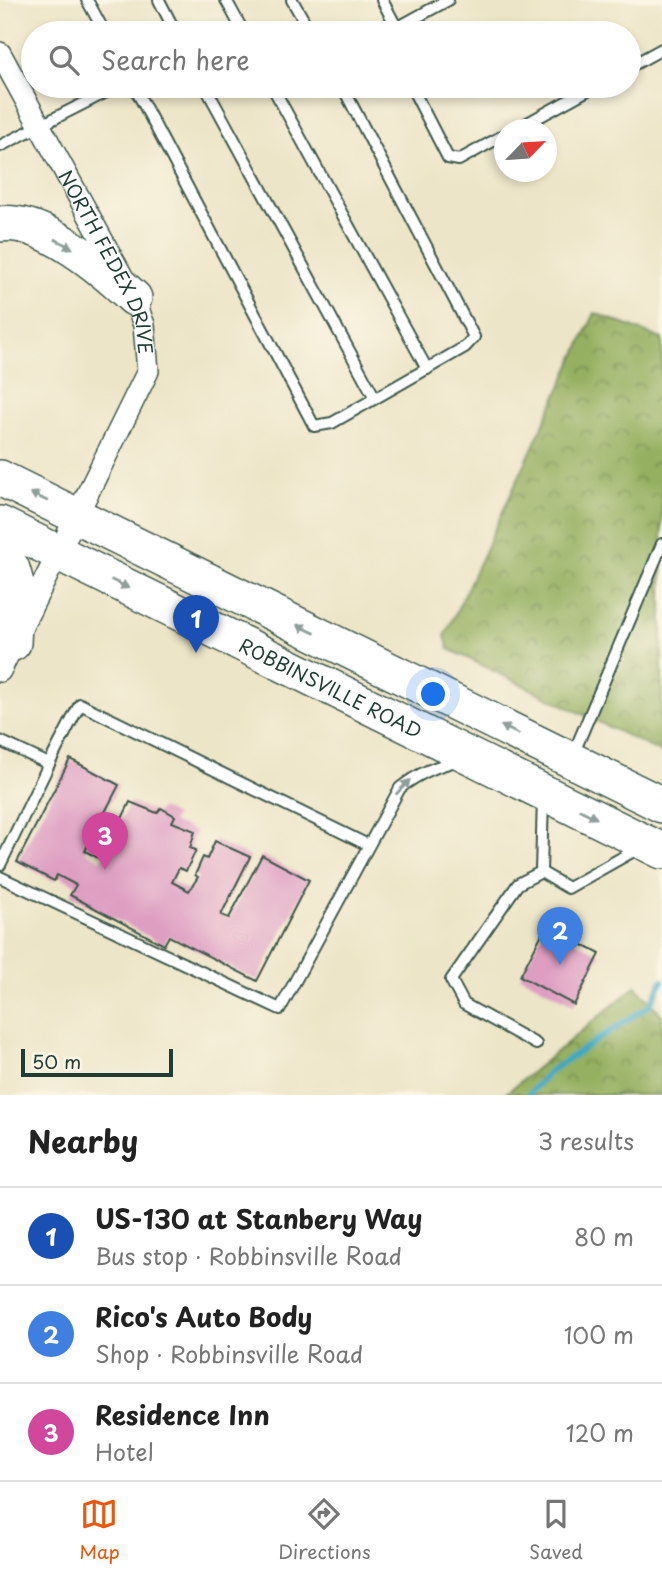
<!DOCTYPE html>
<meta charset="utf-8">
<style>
:root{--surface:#fff;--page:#f2f2f2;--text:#222;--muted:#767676;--line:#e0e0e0;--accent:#ea580c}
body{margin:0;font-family:"Playpen Sans",sans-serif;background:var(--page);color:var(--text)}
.compass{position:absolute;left:494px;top:119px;width:63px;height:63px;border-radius:50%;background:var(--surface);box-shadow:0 4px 10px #0003;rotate:65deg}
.scale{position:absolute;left:21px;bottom:18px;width:152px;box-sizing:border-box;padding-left:7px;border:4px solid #1f3d34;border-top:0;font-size:19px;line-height:24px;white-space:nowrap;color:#1f3d34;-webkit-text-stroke:5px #fcf5e5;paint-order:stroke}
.you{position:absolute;left:434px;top:695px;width:24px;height:24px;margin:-18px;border:5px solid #fff;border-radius:50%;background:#1a73e8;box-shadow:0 0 0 10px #1a73e833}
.badge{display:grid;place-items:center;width:46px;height:46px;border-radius:50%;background:var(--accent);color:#fff;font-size:23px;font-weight:700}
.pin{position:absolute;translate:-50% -58px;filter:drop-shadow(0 2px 4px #0008)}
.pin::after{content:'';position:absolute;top:37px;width:24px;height:21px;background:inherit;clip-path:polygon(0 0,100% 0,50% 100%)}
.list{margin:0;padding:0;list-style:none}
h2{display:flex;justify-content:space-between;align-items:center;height:91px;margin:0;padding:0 28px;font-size:30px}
h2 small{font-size:23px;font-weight:400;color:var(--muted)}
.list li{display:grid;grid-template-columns:46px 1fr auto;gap:21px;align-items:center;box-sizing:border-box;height:98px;padding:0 28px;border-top:2px solid var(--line)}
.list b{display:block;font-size:26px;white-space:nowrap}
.list p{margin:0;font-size:23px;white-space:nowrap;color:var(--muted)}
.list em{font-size:23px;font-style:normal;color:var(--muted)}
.icon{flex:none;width:38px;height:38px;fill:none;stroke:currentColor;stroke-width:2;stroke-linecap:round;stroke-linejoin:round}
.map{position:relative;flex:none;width:662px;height:1095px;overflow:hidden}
.search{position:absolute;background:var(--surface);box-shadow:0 4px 10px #0003;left:21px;right:21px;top:21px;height:77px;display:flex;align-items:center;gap:18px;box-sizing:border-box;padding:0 24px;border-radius:38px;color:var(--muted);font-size:26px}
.sheet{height:385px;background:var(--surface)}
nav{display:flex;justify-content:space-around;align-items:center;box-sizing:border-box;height:98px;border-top:2px solid var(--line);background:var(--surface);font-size:19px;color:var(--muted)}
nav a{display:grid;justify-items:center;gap:4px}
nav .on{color:var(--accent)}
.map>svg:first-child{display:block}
.forest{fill:url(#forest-crowns);stroke:#5a764a;stroke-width:2}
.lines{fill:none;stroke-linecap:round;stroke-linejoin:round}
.stream{stroke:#41a9c1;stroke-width:6}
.building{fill:#de9ec2}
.service-casing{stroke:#3e564a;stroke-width:14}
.minor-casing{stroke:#3e564a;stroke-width:24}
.trunk-casing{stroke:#3e564a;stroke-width:38}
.service{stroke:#fff;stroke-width:10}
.minor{stroke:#fff;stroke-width:21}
.trunk{stroke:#fff;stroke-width:35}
.oneway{fill:#8f9e9a}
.labels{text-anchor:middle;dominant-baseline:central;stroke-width:6;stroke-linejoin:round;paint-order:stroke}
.street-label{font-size:19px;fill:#1f3d34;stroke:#fcf5e5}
</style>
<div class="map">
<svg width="662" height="1095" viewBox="0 0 662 1095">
<defs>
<pattern id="forest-crowns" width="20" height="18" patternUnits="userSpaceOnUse" patternTransform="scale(1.75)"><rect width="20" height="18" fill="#95b061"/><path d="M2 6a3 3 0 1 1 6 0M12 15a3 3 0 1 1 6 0" fill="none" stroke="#799051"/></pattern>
</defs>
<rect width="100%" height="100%" fill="#fcf5e5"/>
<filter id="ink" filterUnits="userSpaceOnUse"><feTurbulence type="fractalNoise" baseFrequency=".0143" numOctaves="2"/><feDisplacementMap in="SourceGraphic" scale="14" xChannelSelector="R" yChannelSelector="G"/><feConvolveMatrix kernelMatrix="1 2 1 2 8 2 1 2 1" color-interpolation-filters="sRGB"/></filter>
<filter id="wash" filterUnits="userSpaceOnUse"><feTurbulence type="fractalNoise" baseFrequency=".00686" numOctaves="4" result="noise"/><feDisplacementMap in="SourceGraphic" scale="28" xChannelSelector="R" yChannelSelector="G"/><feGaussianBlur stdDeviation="1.57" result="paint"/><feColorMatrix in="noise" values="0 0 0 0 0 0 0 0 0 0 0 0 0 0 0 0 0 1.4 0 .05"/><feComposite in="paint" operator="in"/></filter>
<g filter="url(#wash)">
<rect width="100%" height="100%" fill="#ece5c7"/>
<g class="forest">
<polygon points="595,313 662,339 662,753 449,649 445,636"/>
<polygon points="636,986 662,1015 662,1095 504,1095"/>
</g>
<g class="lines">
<polyline class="stream" points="528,1095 550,1071 650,1005 662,981"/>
</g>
<g id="blocks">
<g class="building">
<polygon points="70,759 119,785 85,851 102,860 130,802 157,813 161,808 175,816 172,822 195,831 190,848 196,850 186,871 179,868 172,882 189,891 198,877 195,875 203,857 207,859 215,841 250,857 221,915 229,918 262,855 309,880 257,981 169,936 164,945 70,895 76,885 57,875 54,881 17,862"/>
<polygon points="546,926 600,954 574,1005 520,976"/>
</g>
</g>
</g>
<g filter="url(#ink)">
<use href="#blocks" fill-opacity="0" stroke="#3e564a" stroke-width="2"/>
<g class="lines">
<defs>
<g id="service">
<polyline points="87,0 105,33"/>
<polyline points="159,0 176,33"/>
<polyline points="226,0 244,33"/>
<polyline points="292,0 311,33"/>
<polyline points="382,0 397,28 397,33"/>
<polyline points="397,28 448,0"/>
<polyline points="629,67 662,49"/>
<polyline points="134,86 314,426 332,423 465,347 474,337 342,86"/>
<polyline points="205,86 375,398"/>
<polyline points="272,86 427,369"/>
<polyline points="411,86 448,158 459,160 504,135"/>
<polyline points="515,130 595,86"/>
<polyline points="0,146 118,86"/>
<polyline points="0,741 49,764"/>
<polyline points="572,757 662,544"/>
<polyline points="0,865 49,764 80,704 368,845"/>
<polyline points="541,872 568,888 639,848"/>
<polyline points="541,872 543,797"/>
<path d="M0,877L280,1009L400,788C419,773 436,766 460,760"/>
<polyline points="536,1044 464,1004 451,980 518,884 541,872"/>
</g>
<g id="minor">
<path id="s1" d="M0,53L134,298L144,325L148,371L0,671"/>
</g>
<g id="trunk">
<path d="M0,224C44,218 104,270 134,298"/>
<polyline points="0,478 662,805"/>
<path id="s2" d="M0,524L662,851"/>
<polyline points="0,547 12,569 16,583 13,643"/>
</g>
</defs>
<use href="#service" class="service-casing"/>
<use href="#minor" class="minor-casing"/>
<use href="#trunk" class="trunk-casing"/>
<use href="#service" class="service"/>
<use href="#minor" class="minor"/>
<use href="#trunk" class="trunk"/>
</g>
<defs><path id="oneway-solid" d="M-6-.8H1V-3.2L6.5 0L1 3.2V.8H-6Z" transform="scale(1.75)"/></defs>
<g class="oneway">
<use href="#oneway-solid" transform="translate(64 244) rotate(28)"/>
<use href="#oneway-solid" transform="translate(39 497) rotate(-154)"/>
<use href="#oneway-solid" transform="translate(120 584) rotate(26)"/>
<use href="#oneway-solid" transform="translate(306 629) rotate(-154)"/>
<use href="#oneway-solid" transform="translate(510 730) rotate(-154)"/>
<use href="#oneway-solid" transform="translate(403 787) rotate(-46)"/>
<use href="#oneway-solid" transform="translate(588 814) rotate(27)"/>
</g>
</g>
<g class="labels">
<g class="street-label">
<text stroke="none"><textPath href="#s1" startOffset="236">NORTH FEDEX DRIVE</textPath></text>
<text stroke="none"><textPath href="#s2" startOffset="369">ROBBINSVILLE ROAD</textPath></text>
</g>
</g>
</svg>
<svg class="compass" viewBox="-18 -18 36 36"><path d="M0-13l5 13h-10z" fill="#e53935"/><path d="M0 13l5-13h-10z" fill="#767676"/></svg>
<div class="scale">50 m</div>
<div class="you"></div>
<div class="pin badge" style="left:196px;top:653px;background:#1a4fb4">1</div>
<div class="pin badge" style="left:560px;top:965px;background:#3f7fe0">2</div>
<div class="pin badge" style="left:105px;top:870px;background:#d1479c">3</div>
<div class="search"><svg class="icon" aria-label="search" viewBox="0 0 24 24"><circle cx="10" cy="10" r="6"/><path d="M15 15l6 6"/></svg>Search here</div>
</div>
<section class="sheet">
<h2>Nearby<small>3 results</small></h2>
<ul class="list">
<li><span class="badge" style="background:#1a4fb4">1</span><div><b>US-130 at Stanbery Way</b><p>Bus stop · Robbinsville Road</p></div><em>80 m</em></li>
<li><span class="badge" style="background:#3f7fe0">2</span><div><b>Rico's Auto Body</b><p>Shop · Robbinsville Road</p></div><em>100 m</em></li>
<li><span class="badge" style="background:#d1479c">3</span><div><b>Residence Inn</b><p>Hotel</p></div><em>120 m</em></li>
</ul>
</section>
<nav>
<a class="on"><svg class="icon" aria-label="map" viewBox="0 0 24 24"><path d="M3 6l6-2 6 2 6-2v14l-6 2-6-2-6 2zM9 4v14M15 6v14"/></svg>Map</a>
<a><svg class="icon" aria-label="directions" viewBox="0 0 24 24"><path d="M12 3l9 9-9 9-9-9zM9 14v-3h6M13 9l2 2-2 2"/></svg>Directions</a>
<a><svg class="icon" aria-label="saved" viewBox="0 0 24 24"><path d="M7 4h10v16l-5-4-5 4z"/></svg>Saved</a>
</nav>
